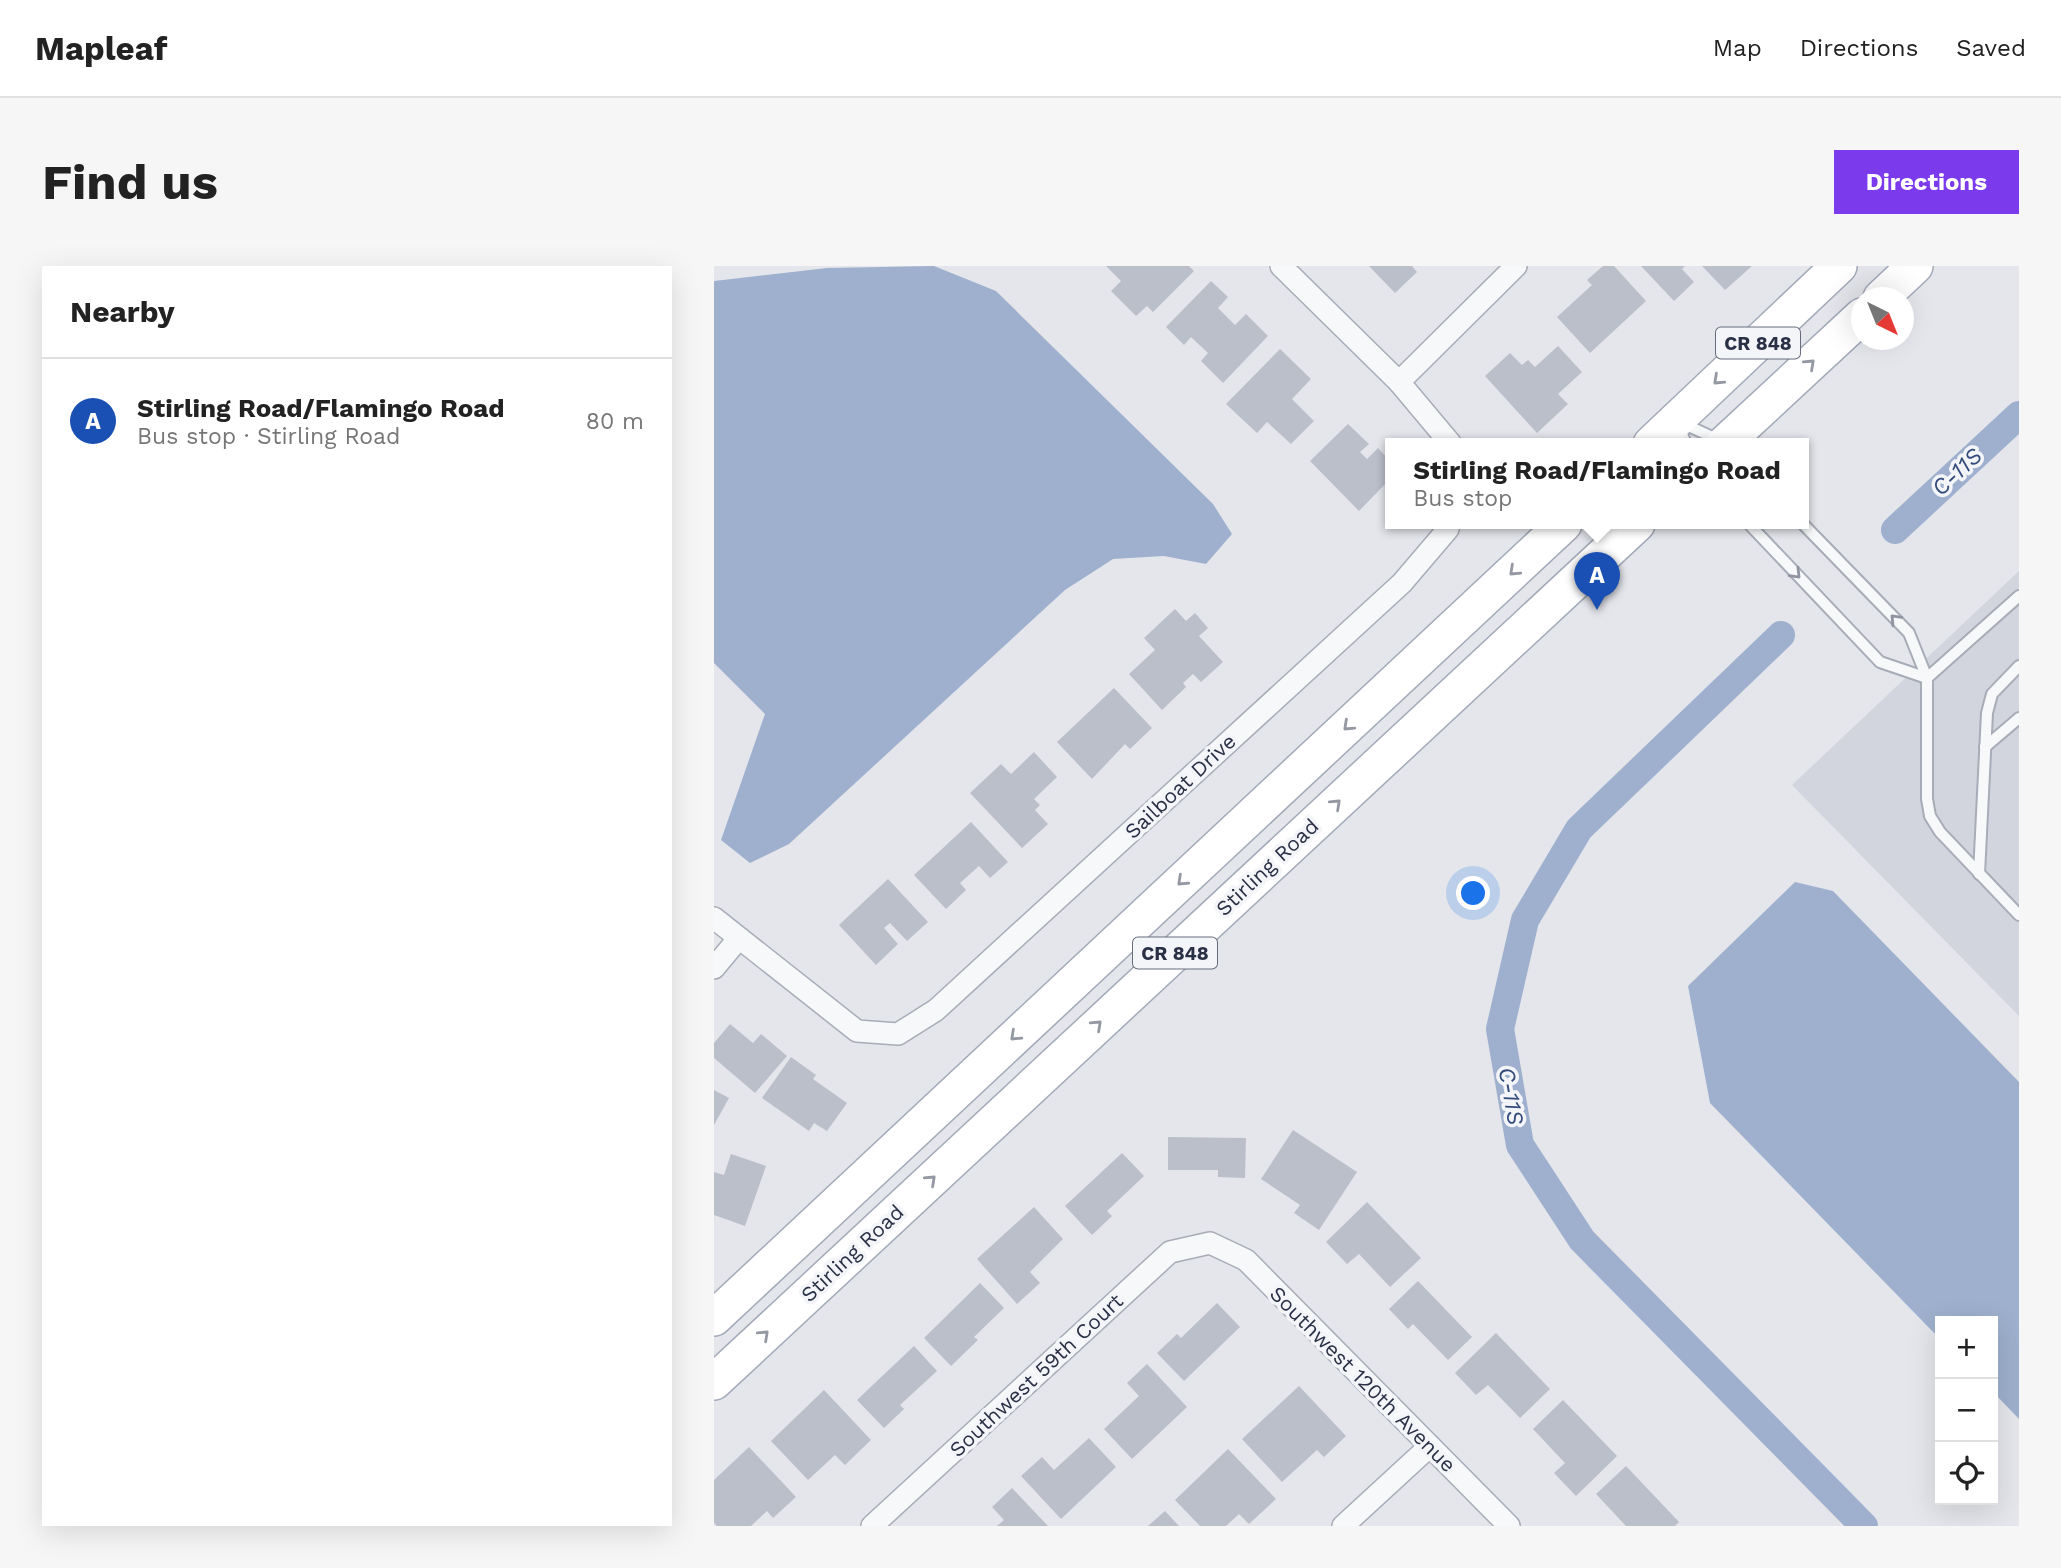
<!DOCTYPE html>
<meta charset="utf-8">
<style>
:root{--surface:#fff;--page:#f6f6f6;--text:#222;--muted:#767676;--line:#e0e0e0;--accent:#7c3aed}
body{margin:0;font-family:"Work Sans",sans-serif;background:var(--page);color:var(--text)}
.controls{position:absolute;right:21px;bottom:21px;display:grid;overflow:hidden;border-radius:0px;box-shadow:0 7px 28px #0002}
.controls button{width:63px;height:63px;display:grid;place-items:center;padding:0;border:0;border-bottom:2px solid var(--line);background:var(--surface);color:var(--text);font:35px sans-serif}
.compass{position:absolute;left:1137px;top:21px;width:63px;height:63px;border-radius:50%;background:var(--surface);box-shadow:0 7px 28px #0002;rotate:137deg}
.you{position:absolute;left:760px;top:628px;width:24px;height:24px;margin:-18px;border:5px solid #fff;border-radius:50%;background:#1a73e8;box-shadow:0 0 0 10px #1a73e833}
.badge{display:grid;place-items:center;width:46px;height:46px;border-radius:50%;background:var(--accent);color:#fff;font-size:23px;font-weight:700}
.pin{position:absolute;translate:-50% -58px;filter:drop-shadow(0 2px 4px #0008)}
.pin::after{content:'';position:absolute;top:37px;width:24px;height:21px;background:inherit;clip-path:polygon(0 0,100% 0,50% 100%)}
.popup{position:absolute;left:671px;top:172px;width:424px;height:91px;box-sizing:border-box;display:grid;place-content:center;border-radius:0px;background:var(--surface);filter:drop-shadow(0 2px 5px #0005);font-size:23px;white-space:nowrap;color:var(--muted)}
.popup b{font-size:26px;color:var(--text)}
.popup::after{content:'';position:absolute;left:50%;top:100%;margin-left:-14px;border:14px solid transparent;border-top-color:var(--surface)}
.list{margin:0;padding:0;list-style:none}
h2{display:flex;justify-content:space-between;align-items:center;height:91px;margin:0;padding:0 28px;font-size:30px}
h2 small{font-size:23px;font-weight:400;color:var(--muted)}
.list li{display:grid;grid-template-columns:46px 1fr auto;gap:21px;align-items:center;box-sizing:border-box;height:126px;padding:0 28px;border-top:2px solid var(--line)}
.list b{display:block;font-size:26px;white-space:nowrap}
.list p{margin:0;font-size:23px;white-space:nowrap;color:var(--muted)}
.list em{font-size:23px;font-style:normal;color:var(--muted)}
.icon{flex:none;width:38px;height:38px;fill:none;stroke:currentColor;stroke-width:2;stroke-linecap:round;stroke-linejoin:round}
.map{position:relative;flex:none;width:1305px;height:1260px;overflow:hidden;border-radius:0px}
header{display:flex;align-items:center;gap:42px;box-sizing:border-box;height:98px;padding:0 35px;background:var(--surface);border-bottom:2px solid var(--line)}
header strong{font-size:33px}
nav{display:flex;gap:38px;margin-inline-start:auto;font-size:24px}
.intro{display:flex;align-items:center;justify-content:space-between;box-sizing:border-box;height:168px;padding:0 42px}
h1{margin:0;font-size:49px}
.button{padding:18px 32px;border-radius:0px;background:var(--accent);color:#fff;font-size:24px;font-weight:700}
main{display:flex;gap:42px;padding:0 42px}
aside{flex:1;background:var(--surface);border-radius:0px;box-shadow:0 7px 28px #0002}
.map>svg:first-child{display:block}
.built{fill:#d2d5de}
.water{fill:#9eb0cd}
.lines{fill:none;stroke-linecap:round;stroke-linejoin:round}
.canal{stroke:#9eb0cd;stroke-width:28}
.building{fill:#bbbfca}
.service-casing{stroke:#a8acb7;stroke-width:14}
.minor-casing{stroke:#a8acb7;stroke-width:24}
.primary-casing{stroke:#a2a9b8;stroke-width:38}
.service{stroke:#f7f8fa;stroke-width:10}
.minor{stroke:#f7f8fa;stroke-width:21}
.primary{stroke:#fff;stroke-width:35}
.oneway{stroke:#9498a2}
.oneway2{stroke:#9094a0}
.labels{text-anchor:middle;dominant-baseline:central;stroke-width:7;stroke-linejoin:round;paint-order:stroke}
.shield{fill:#f4f5f9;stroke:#676c7c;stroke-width:2}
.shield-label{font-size:19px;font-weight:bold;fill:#2a3146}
.street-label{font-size:21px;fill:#2a3146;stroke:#f4f5f9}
.water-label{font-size:23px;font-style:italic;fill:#324b7c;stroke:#f4f5f9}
</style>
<header>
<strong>Mapleaf</strong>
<nav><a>Map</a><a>Directions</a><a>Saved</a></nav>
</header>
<div class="intro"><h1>Find us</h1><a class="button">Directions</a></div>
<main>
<aside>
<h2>Nearby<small></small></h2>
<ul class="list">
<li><span class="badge" style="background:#1a4fb4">A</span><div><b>Stirling Road/Flamingo Road</b><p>Bus stop · Stirling Road</p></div><em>80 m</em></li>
</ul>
</aside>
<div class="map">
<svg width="1305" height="1260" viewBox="0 0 1305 1260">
<rect width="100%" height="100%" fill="#e4e6ec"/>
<polygon class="built" points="1305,305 1305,750 1078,519"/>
<g class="water">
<polygon points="220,0 282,25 499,238 518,268 492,298 450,290 399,293 351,324 75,578 36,597 7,574 51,448 0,397 0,15 113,2"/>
<polygon points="1081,616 1119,625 1305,816 1305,1153 1279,1126 1279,1055 1226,1055 1226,1073 996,837 974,720"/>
</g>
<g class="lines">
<g class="canal">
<polyline points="1181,264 1305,149"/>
<polyline points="1067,369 865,563 811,654 786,763 806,879 868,974 1150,1260"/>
</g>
</g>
<g class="building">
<polygon points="392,0 475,0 480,5 439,46 433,40 422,50 397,25 407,15"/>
<polygon points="655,0 698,0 703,6 681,27"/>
<polygon points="889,0 900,0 932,35 876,87 843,51 878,19 873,14"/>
<polygon points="927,0 971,0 968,3 980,16 960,35"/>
<polygon points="988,0 1038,0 1011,24"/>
<polygon points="497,15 514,31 504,42 521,59 532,48 554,70 509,117 487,95 494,87 477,71 470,79 452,61"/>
<polygon points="844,80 868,106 844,128 854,138 823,167 771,110 796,87 808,99 814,94 821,101"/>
<polygon points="566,83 597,113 578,133 600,155 577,178 553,156 543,167 512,138"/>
<polygon points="634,158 655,178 646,186 653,193 664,182 676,195 676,213 645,245 596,195"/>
<polygon points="461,343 472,355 481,347 494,362 485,370 509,396 487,416 479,408 469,417 472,421 448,444 415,408 441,384 430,372"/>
<polygon points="400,422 438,462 416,483 411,478 378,513 343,476"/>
<polygon points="320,486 343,511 320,533 326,539 321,544 334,558 308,582 256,527 287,498 297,508"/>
<polygon points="257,556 294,596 276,612 265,600 246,617 252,624 232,643 200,609"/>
<polygon points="174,613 214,656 193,675 176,657 170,662 184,678 162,699 125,659"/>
<polygon points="16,758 39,777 47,768 73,790 41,827 0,792 0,777"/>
<polygon points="77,791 102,809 99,813 133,837 113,865 100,857 95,865 48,832"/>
<polygon points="0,824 15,832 0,859"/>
<polygon points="579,864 643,906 605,964 580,947 586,939 547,913"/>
<polygon points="454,871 532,872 531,912 504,911 504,904 454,904"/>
<polygon points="408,887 430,910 393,945 398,950 378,969 351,940"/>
<polygon points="17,888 52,900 31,960 0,949 0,906 10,909"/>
<polygon points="653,936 707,992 676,1021 645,988 633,998 612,976"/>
<polygon points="320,941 349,973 316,1006 326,1017 303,1038 263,993"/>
<polygon points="704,1015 758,1071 734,1094 699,1058 694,1063 675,1043"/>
<polygon points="266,1017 290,1042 260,1071 264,1074 237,1100 210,1072"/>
<polygon points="503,1037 526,1061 470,1115 443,1087 463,1068 467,1072"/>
<polygon points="782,1067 836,1123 806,1152 774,1119 762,1129 741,1107"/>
<polygon points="200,1080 223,1105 186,1139 190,1143 170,1162 143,1134"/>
<polygon points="433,1098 473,1141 418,1193 390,1163 425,1130 413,1117"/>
<polygon points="585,1120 632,1170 610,1191 603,1184 568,1216 528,1173"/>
<polygon points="110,1124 157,1174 131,1199 121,1189 94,1214 57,1175"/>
<polygon points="849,1134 903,1190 862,1230 840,1207 851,1197 819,1163"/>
<polygon points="375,1172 402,1201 347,1253 307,1210 328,1191 340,1204"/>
<polygon points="35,1181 82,1231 59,1252 53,1245 37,1260 3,1260 0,1257 0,1214"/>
<polygon points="514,1183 562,1233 535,1258 525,1248 512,1260 486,1260 461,1234"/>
<polygon points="912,1200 965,1256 961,1260 912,1260 882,1228"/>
<polygon points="298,1222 334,1260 283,1260 290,1254 278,1241"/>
<polygon points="451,1245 465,1260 434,1260"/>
</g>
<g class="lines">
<defs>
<g id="service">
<polyline points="968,157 1007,175"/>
<polyline points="965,160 972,178"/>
<polyline points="1035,258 1166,396 1213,412"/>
<polyline points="1089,258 1195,367 1213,412 1213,533 1216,550 1226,566 1305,649"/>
<polyline points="1213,412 1305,330"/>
<polyline points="1271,481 1305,452"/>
<polyline points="1265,608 1273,447 1278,428 1305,400"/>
</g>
<g id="minor">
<polyline points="567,0 685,116 737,178"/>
<polyline points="685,116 802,0"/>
<polyline points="0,652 143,765 184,768 222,744 688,317 734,263 735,258"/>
<polyline points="0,702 25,672"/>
<polyline points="158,1260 456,986 496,977 532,994 795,1260"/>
<polyline points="629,1260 716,1180"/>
</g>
<g id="primary">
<polyline points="1167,32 1201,0"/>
<polyline points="937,178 1125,0"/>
<polyline points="1010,178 1148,50"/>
<polyline points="0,1052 850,258"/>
<polyline points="0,1116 923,258"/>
</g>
</defs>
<use href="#service" class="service-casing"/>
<use href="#minor" class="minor-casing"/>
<use href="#primary" class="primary-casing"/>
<use href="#service" class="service"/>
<use href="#minor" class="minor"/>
<use href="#primary" class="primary"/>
</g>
<defs><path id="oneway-chevron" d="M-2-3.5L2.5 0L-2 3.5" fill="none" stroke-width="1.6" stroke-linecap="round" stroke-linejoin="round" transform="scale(1.75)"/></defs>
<g class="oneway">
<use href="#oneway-chevron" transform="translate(1096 98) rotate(-43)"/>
<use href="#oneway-chevron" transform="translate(1004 114) rotate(137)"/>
<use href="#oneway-chevron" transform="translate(800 305) rotate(137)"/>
<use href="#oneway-chevron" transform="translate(634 460) rotate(137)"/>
<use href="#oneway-chevron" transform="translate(622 538) rotate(-43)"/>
<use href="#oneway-chevron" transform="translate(468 615) rotate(137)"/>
<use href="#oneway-chevron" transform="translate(383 759) rotate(-43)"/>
<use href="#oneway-chevron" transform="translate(301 770) rotate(137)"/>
<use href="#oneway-chevron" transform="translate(217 914) rotate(-43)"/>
<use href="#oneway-chevron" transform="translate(50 1069) rotate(-43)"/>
</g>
<g class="oneway2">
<use href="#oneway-chevron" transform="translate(1082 308) rotate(46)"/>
<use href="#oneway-chevron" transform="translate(1181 353) rotate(-134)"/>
</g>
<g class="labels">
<g class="shield">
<rect x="1002" y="61.5" width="84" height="31" rx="5"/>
<rect x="419" y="671.5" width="84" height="31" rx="5"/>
</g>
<g class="shield-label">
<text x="1044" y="77">CR 848</text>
<text x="461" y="687">CR 848</text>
</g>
<g class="street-label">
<text transform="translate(466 520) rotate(-43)">Sailboat Drive</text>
<text transform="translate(553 601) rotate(-43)">Stirling Road</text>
<text transform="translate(138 987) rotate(-43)">Stirling Road</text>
<text transform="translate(322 1109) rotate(-43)">Southwest 59th Court</text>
<text transform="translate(649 1113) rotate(45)">Southwest 120th Avenue</text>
</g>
<g class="water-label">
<text transform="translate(1243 206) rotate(-43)">C-11S</text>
<text transform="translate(797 830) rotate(80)">C-11S</text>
</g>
</g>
</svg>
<div class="controls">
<button>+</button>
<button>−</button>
<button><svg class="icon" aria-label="locate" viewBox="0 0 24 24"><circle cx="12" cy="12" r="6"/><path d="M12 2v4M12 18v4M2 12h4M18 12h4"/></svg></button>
</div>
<svg class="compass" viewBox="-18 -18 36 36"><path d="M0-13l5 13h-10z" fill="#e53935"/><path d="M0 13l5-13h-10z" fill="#767676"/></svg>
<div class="you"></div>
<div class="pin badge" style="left:883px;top:344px;background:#1a4fb4">A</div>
<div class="popup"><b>Stirling Road/Flamingo Road</b>Bus stop</div>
</div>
</main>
